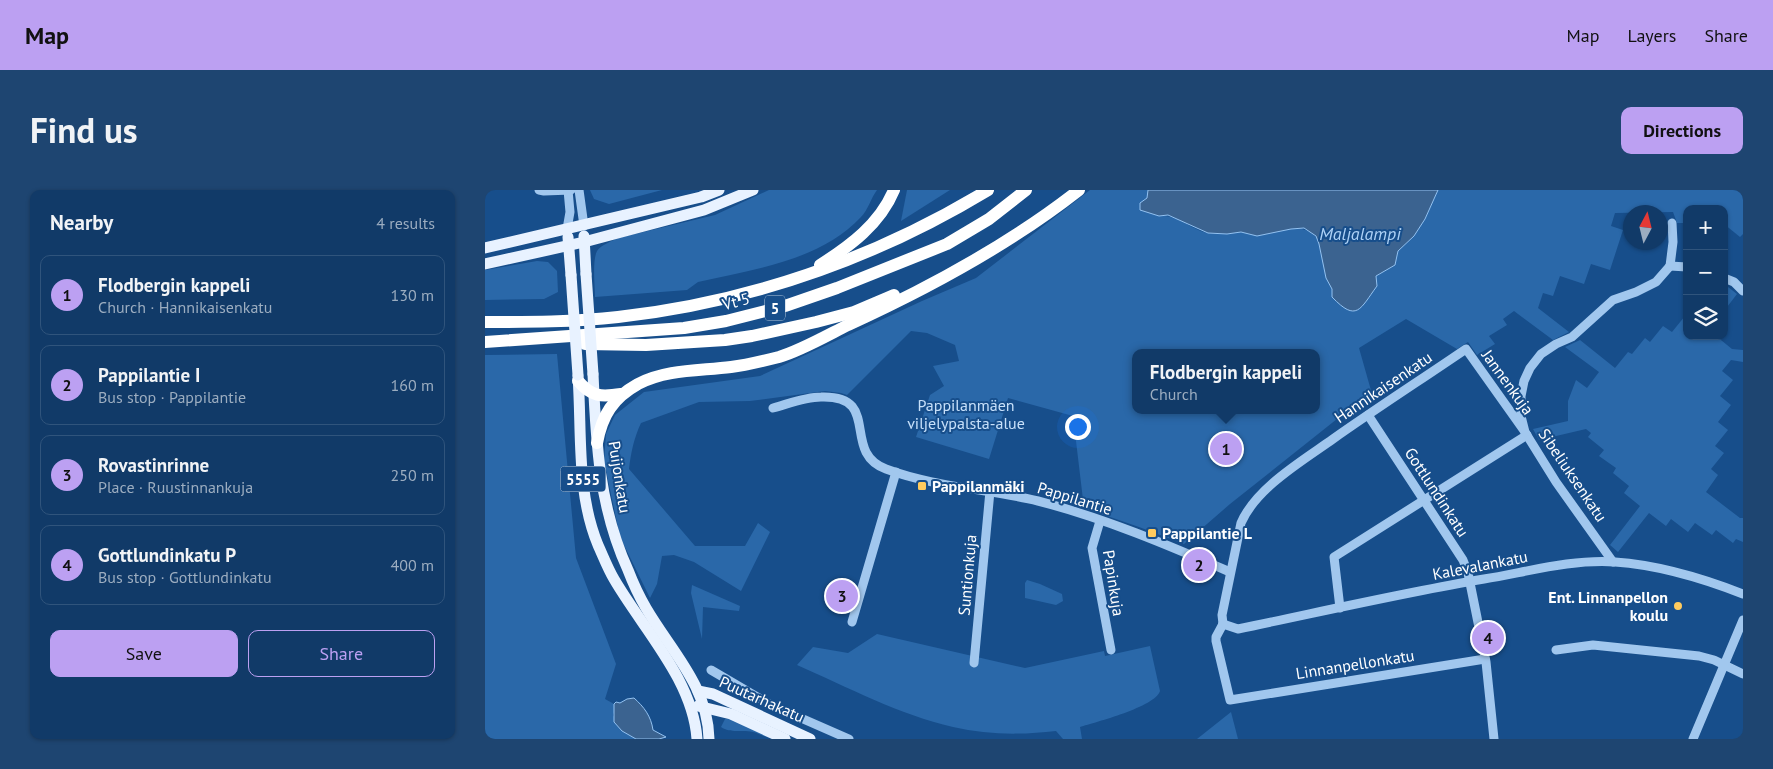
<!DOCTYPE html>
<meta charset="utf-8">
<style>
:root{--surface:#113a68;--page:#1e4571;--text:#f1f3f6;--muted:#9cadc0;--line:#30547c;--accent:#bca0f2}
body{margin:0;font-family:"PT Sans",sans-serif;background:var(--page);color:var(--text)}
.controls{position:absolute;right:15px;top:15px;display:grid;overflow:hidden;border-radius:10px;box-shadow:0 1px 4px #0004}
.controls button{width:45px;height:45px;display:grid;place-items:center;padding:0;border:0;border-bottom:1px solid var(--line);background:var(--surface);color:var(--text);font:25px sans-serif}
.compass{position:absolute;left:1138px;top:15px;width:45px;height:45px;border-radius:50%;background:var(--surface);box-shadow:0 1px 4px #0004;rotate:7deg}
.you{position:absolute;left:592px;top:236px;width:18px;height:18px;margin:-12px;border:4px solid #fff;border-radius:50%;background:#1a73e8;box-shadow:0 0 0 8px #1a73e833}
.badge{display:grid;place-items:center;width:32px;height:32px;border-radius:50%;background:var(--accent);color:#111;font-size:16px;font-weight:700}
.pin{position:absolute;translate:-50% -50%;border:2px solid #fff;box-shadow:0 1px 5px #0006}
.popup{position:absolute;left:647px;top:159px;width:188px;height:65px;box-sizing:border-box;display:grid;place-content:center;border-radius:10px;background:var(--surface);filter:drop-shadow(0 1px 4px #0005);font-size:16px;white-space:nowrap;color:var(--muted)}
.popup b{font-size:19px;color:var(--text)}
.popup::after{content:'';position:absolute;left:50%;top:100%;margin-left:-10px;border:10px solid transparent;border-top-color:var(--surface)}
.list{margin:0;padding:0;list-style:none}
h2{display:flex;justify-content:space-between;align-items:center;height:65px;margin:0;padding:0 20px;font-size:21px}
h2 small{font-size:16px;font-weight:400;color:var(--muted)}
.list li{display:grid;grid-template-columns:32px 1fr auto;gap:15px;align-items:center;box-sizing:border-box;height:80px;margin:0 10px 10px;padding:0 10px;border:1px solid var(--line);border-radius:10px}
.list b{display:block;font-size:19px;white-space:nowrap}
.list p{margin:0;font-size:16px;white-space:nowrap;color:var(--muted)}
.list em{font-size:16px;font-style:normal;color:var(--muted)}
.actions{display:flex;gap:10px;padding:15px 20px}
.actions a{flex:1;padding:11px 0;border:1px solid var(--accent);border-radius:10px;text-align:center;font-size:18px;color:var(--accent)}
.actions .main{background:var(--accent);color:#111}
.icon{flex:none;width:28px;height:28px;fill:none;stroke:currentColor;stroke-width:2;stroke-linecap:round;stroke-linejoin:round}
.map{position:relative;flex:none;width:1258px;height:549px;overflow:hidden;border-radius:10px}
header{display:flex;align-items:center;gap:30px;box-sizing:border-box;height:70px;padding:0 25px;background:var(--accent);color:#111}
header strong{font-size:24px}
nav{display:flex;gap:28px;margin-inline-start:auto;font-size:18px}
.intro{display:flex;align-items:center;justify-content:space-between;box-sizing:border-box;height:120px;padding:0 30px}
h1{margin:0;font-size:35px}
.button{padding:12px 22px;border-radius:10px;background:var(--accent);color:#111;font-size:18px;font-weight:700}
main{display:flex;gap:30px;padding:0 30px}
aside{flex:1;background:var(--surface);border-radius:10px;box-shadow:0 1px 4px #0004}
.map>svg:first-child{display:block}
.green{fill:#2a68a9;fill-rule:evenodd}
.water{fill:#3b6390;stroke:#93c2f1}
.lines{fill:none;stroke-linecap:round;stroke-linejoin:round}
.minor{stroke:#a1c7ee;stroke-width:9}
.major{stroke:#e8f2ff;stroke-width:11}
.highway{stroke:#fff;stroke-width:12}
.major-bridge{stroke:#e8f2ff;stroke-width:11}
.poi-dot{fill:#ffcb5e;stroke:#174e8b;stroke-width:2}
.labels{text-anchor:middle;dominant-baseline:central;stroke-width:4;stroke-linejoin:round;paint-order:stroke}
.shield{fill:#174e8b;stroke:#b9cadc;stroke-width:1}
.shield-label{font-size:15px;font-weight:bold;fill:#fff}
.street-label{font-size:16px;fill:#fff;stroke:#174e8b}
.park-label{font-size:16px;fill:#c7e0fa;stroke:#174e8b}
.poi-label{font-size:16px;font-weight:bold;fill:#fff;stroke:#174e8b;text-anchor:start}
.water-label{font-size:18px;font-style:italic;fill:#add1f6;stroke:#174e8b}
</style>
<header>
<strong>Map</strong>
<nav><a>Map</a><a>Layers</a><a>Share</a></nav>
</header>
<div class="intro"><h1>Find us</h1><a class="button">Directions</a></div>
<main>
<aside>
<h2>Nearby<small>4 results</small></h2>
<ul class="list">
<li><span class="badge">1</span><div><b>Flodbergin kappeli</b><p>Church · Hannikaisenkatu</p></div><em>130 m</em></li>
<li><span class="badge">2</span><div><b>Pappilantie I</b><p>Bus stop · Pappilantie</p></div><em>160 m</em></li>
<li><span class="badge">3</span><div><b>Rovastinrinne</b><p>Place · Ruustinnankuja</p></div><em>250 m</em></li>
<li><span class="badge">4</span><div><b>Gottlundinkatu P</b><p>Bus stop · Gottlundinkatu</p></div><em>400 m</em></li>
</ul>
<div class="actions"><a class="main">Save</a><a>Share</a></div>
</aside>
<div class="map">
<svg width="1258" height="549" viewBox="0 0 1258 549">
<rect width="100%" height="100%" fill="#174e8b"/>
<g class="green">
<polygon points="105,0 177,0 124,14 109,9"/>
<path d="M284,0H392C386,8 383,20 376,27C335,71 269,79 213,92L202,100L110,107C110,96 107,71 112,61C116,55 127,51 133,48L230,25Z"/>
<polygon points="422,0 465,0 416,31"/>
<path d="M605,0H663L662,8L674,26C693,24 707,41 724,43C735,45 745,42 755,42C760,42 765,45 770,45C789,47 809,29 829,45C841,54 836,84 847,98C853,107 866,113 874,119L892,96L891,86L910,75L913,61L929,46L940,29L953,0H1258V44L1255,47L1239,34V19H1202V33H1192L1188,22L1130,23L1126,36L1138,40L1125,80L1106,74L1099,94L1075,86L1068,106L1058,103L1053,118L1084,142L1068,150L1029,121L1018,129L1022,135L1004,146L1010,154L992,165L983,152L972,159L921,129L874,158L889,211L857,225L745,314L699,354L654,337L599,318L588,226L523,208L504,269L431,247L445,205L459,196L448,176L474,171L470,155L442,143L426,141L362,205L356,203L340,201L265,211L214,212L156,233C149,248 146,262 144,279L210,356H260L273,333L285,342L256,401L209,372L189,365L177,366L172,394L165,408L135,347L119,271L121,244L130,225L159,202L275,186L437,111L491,88ZM651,163H831V220H651Z"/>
<polygon points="52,71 63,72 72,81 73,102 59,109 0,110 0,80"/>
<polygon points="1243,97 1252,104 1239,121 1239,102"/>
<polygon points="1200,126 1202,128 1202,146 1231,146 1247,159 1258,160 1258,172 1246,170 1237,181 1248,190 1235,206 1246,215 1233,232 1243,240 1230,256 1239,263 1226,279 1233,285 1221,302 1255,328 1258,328 1258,352 1251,349 1248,353 1231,340 1227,345 1210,333 1203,342 1186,329 1181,336 1164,323 1133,362 1125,355 1155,316 1139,303 1144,296 1128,283 1131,278 1114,266 1119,260 1103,247 1106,243 1101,239 1054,250 1048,239 1083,231 1083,211 1091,190 1102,198 1114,182 1080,157 1095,150 1130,178 1143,162 1147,164 1160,148 1165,152 1178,136 1187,142"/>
<polygon points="72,164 91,368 131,474 120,509 129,514 130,520 128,525 137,541 151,549 0,549 0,165"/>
<polygon points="542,390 555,394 577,404 578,411 571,415 540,408 540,393"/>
<polygon points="207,395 255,416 254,421 218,417 217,449 206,403"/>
<path d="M392,444L540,478L619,461L620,466L665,456L675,501C670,517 611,532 595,537L597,549H578L571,541C537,545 502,545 468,537C415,525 362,497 312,475L328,457L363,463Z"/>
<polygon points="746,522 753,549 712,549"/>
<path d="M240,529H246L291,549C282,549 276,544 268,542C257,539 246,544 236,537Z"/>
</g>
<g class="water">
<path d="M663,0H953L940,29L929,46L913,61L910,75L891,86L892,96C875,119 872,133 847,107V99L841,88L834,54L831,46L819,38L806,39L772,46L756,42L742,44L723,43L683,25L674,26L655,20V13L662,8Z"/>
<path d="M149,508C159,517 166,526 168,540L181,547L174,549H151L137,541L129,532V514L131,512L135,513L142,509Z"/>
</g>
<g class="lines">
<g class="minor">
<polyline points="54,0 59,1 86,0"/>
<polyline points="94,0 99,36"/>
<polyline points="82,39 85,22 83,0"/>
<polyline points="1185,76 1188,52 1187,33"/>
<polyline points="1185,76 1202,77"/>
<polyline points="1239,88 1249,92 1258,101"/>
<path d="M288,218C303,214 320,207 336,207C398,205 355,262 401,279C449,297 503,299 553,311C619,328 683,355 745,382"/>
<polyline points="883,225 978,370 983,383 1001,472 1009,549"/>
<polyline points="615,331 607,358 626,460"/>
<polyline points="1128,372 1071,292 1040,242 1036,226 1036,206 1039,191 1045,178 1056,164 1071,154 1087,147 1128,110 1151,102 1171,92 1185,76"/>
<polyline points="855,418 849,367 1042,245"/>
<polyline points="367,432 411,282"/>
<path d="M738,434L753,439C835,422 917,403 999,389C1042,382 1086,369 1130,372C1175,375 1217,388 1258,404"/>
<path d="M738,434L737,425L756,333C771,298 817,271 848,249C892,218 937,189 981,159L1040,242"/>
<polyline points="738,434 731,447 731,451 745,510 1000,469"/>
<polyline points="1071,460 1108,455 1214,466 1229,470 1258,484"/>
<polyline points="489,473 505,301"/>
<polyline points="226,480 284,514 364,549"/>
<polyline points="1208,549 1258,430"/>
</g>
<g class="major">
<polyline points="99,46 101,84"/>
<polyline points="83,47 86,85"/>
<polyline points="0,58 216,7 234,0"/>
<polyline points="0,74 99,52 219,20 268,0"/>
<path d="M108,184C111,253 114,317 143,380C148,393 154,406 161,418C186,461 223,496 224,549"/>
<path d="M93,186C97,242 91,302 113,355C118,366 123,379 129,389C158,439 208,490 212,549"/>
<polyline points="213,501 228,504 325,549"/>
<polyline points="213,516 246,524 300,549"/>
</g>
<g class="highway">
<path d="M335,75C365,56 395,34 409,0"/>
<path d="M0,132C44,132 89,132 133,127C265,112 389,69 503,0"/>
<polyline points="0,152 199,138 241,131 300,116 352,98 462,54 504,29 541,0"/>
<polyline points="100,154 161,155 240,150 267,146 331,132 369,122 409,105"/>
<path d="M93,191C107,207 116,207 136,204"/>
<path d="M112,253C117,225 128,208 153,194C182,179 215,181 246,177C262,175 278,171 294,167C315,161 343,145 363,135C444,98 524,55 594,0"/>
</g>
<g class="major-bridge">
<polyline points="101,84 108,184"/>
<polyline points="86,85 93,185"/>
</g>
</g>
<g class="poi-dot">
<rect x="432" y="291" width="10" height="10" rx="2.5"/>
<rect x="662" y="338" width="10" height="10" rx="2.5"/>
<circle cx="1193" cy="416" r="5"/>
</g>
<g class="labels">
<g class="shield">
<rect x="280" y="105.5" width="20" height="25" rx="4"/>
<rect x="75.5" y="276.5" width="45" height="25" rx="4"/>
</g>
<g class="shield-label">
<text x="290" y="118">5</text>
<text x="98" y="289">5555</text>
</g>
<g class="street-label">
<text transform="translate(251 111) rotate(-14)">Vt 5</text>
<text transform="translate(1023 192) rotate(54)">Jannenkuja</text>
<text transform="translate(898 197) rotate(-34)">Hannikaisenkatu</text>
<text transform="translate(1088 285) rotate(56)">Sibeliuksenkatu</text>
<text transform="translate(135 287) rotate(81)">Puijonkatu</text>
<text transform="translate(952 302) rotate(57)">Gottlundinkatu</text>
<text transform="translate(590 308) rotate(17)">Pappilantie</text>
<text transform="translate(995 375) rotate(-11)">Kalevalankatu</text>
<text transform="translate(482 385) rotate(-85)">Suntionkuja</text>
<text transform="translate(629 393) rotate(81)">Papinkuja</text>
<text transform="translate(870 474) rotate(-9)">Linnanpellonkatu</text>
<text transform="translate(277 509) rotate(24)">Puutarhakatu</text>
</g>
<g class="park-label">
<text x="481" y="215">Pappilanmäen<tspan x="481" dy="18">viljelypalsta-alue</tspan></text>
</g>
<g class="poi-label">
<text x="447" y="296">Pappilanmäki</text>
<text x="677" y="343">Pappilantie L</text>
<text x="1183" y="407" text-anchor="end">Ent. Linnanpellon<tspan x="1183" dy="18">koulu</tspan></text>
</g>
<g class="water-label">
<text x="875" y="43">Maljalampi</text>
</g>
</g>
</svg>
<div class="controls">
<button>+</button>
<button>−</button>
<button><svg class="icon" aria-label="layers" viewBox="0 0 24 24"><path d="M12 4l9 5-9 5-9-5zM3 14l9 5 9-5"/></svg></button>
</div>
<svg class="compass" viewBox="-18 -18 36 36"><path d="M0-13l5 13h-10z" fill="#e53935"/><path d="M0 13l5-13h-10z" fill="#9cadc0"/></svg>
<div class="you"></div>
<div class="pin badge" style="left:741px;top:259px">1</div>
<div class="popup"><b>Flodbergin kappeli</b>Church</div>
<div class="pin badge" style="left:714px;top:375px">2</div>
<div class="pin badge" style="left:357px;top:406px">3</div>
<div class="pin badge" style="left:1003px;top:448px">4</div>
</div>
</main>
